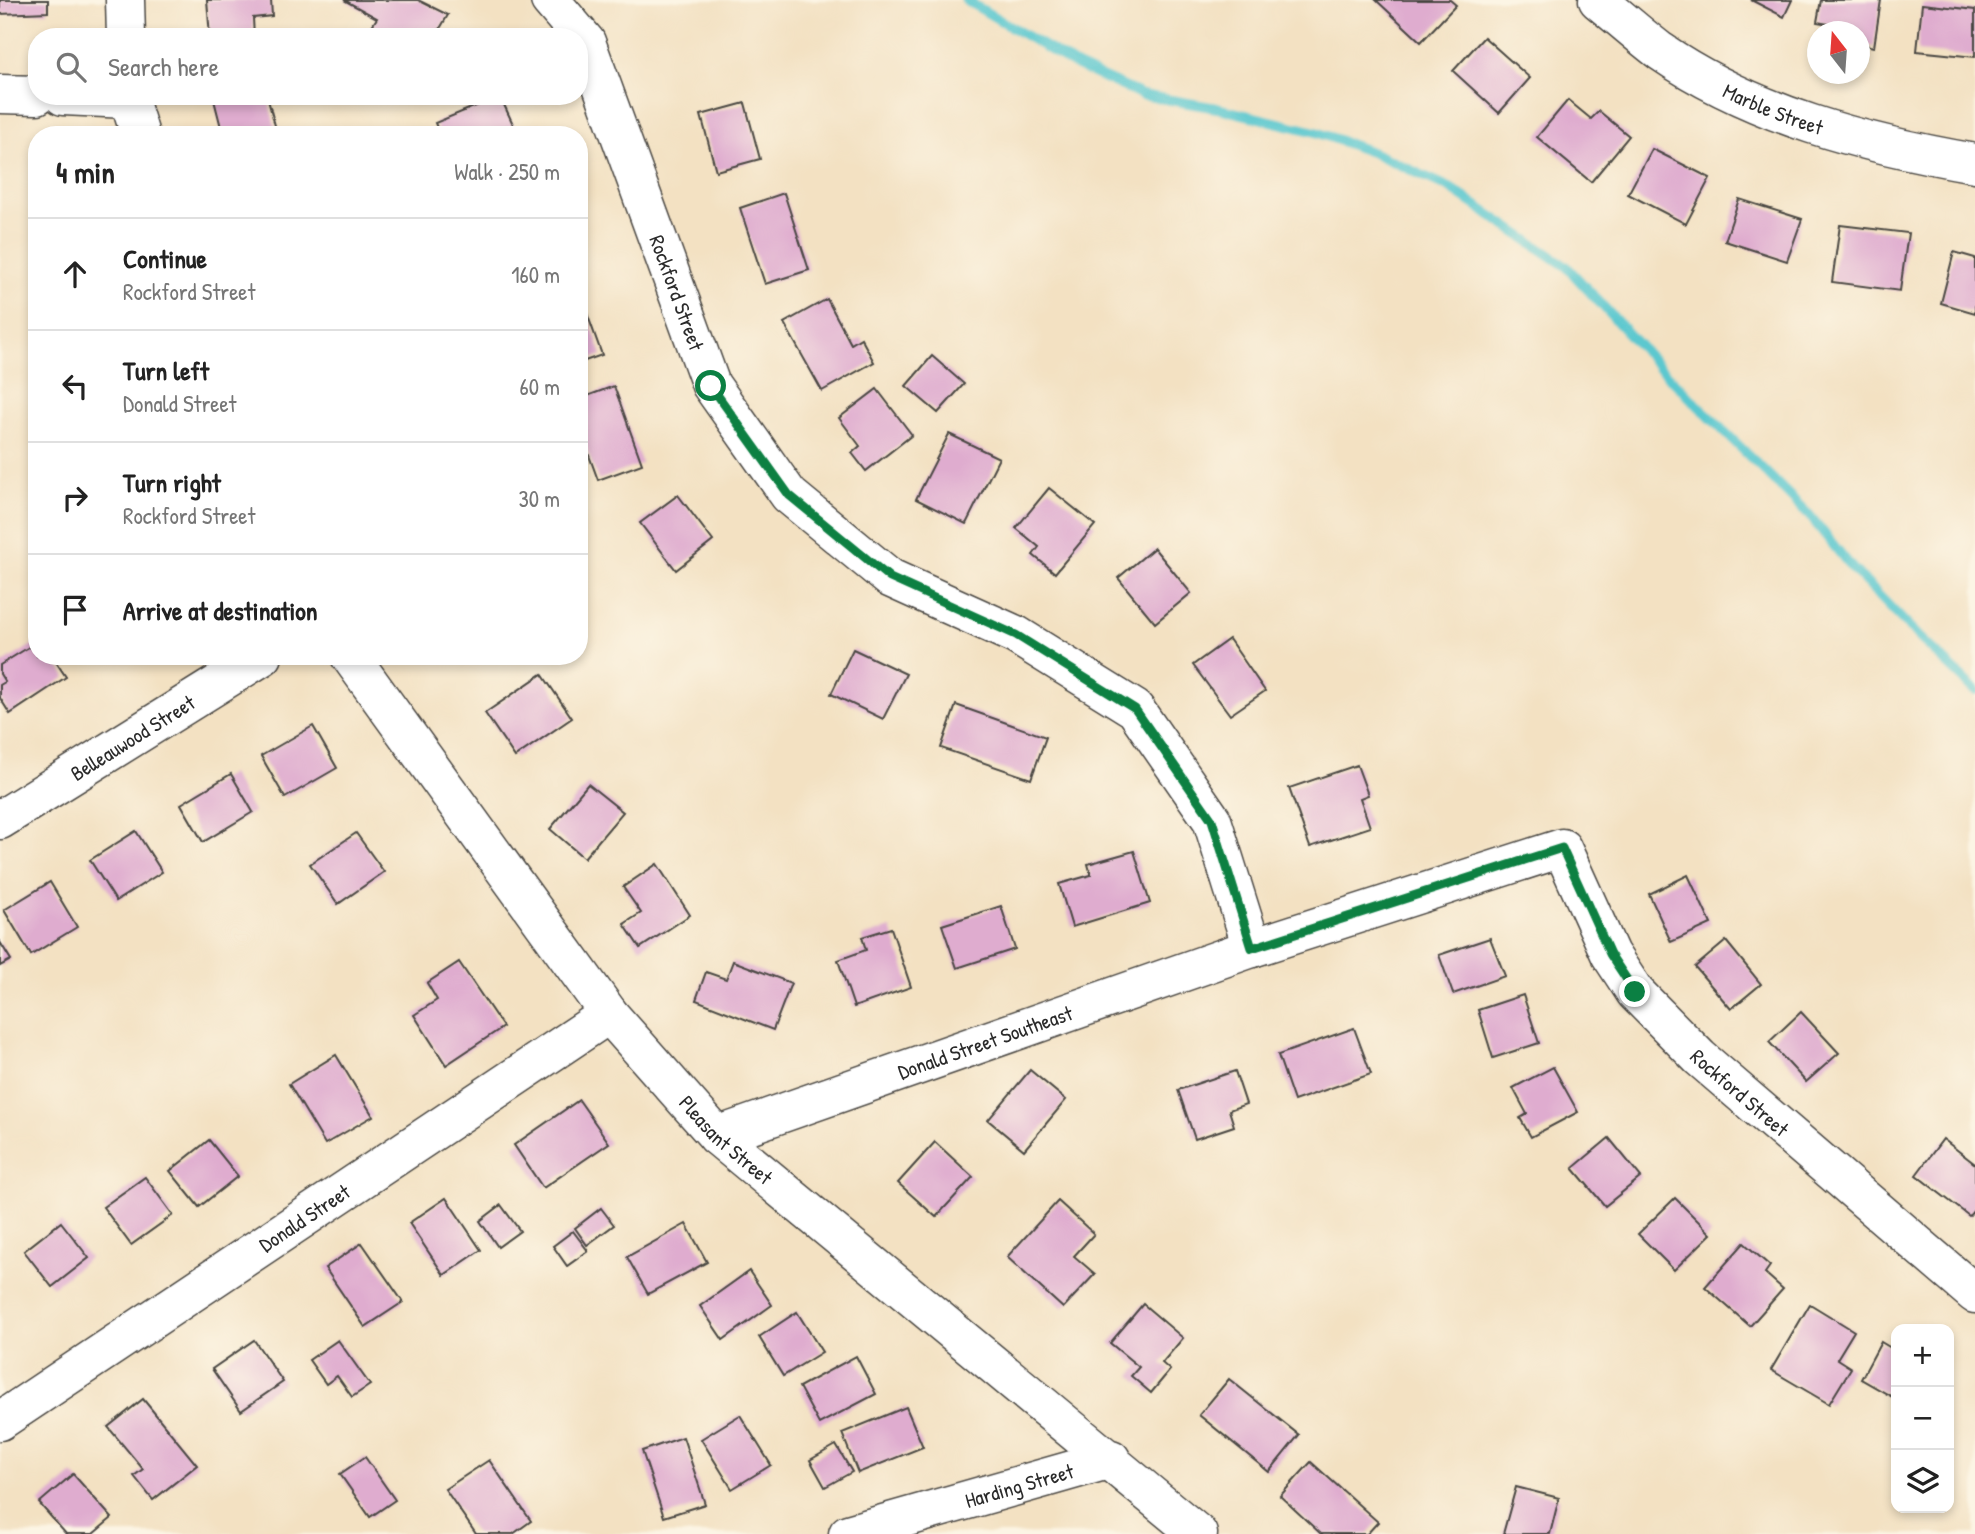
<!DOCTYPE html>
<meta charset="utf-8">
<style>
:root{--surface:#fff;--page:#f6f6f6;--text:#222;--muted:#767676;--line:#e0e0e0}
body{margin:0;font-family:"Patrick Hand",sans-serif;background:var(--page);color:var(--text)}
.controls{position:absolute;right:21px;bottom:21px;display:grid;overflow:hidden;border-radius:14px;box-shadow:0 4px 10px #0003}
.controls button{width:63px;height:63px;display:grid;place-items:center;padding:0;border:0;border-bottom:2px solid var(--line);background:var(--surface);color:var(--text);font:35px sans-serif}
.compass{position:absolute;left:1807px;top:21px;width:63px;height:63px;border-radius:50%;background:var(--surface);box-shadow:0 4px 10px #0003;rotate:343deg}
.stop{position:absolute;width:21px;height:21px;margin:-16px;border:5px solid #0b8043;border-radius:50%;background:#fff}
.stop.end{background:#0b8043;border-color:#fff;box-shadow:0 2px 7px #0008}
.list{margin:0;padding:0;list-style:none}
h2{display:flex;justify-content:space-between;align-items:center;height:91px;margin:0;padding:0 28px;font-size:30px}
h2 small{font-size:23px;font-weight:400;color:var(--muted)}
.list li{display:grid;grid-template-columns:46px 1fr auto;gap:21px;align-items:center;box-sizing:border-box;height:112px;padding:0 28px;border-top:2px solid var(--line)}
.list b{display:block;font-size:26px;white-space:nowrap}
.list p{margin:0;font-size:23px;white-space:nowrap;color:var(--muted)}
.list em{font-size:23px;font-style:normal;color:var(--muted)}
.icon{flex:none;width:38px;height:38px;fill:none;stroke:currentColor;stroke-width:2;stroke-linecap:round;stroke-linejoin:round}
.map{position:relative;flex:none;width:1975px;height:1534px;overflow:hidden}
.search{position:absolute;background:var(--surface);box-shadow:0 4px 10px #0003;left:28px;top:28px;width:560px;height:77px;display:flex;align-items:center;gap:18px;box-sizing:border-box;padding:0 24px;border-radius:28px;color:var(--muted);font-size:26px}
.panel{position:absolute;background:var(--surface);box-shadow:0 4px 10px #0003;left:28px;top:126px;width:560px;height:539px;border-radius:28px}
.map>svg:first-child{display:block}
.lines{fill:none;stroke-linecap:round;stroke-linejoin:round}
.stream{stroke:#5bc8cf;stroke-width:10}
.building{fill:#dfaccf}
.minor-casing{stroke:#494642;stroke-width:41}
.minor{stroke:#fff;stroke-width:38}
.route{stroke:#0b8043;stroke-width:9}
.labels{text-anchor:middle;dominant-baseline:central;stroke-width:6;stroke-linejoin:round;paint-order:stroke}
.street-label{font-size:21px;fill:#2b2b2b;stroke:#fcf5e5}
</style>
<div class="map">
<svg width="1975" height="1534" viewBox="0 0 1975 1534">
<rect width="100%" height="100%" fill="#fcf5e5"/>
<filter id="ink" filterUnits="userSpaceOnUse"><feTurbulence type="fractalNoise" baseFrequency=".0143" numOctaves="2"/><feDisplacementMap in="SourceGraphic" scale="14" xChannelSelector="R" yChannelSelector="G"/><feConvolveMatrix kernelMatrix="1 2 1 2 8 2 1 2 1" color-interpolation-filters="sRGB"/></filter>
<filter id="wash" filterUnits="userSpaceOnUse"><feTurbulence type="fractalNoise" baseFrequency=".00686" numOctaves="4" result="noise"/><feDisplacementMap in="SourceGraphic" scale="28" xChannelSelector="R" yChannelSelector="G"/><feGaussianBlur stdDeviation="1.57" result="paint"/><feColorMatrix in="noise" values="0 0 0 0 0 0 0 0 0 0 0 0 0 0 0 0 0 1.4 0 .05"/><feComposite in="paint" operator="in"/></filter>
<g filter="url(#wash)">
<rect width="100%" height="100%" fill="#f3e1c2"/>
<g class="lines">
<polyline class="stream" points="966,0 1077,66 1142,95 1217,108 1316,132 1374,153 1450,188 1566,266 1659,367 1810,516 1852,568 1920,638 1975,690"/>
</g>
<g id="blocks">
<g class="building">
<polygon points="0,0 48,0 48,12 0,14"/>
<polygon points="207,0 271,0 272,16 253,18 254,37 210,37"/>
<polygon points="344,0 418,0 448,15 435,37 385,37 370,29 377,18"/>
<polygon points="1376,0 1450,0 1456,5 1421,42"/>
<polygon points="1751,0 1792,0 1784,17"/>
<polygon points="1821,0 1881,0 1874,47 1860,44 1860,32 1846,32 1846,27 1817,22"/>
<polygon points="1922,4 1975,10 1975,57 1917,51"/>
<polygon points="1484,37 1530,78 1499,113 1453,71"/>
<polygon points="213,96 267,96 277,133 223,135"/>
<polygon points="500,96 518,135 440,135 435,123"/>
<polygon points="1568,100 1591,119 1599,111 1629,136 1591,182 1537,137"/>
<polygon points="745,103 760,159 716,171 701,115"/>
<polygon points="1652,149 1710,178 1686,224 1628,194"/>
<polygon points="784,193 809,270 765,284 740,208"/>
<polygon points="1739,199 1802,219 1787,261 1725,241"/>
<polygon points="1840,225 1908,233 1900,291 1832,282"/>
<polygon points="1954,252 1975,258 1975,313 1941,303"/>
<polygon points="579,291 602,355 579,363"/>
<polygon points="827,299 851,344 861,338 874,362 822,391 784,323"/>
<polygon points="932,356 964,384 938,413 906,386"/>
<polygon points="614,386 642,464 598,480 579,428 579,399"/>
<polygon points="877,389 912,435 866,471 852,453 860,446 839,418"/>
<polygon points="949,434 999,458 966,524 916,499"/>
<polygon points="1049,488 1095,525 1055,573 1033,555 1039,547 1016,528"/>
<polygon points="678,495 713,541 676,570 640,523"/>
<polygon points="1154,548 1191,593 1155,623 1118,578"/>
<polygon points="1229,639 1265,691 1230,715 1193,665"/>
<polygon points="37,642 37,656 52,656 66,677 10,714 0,698 0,685 5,682 0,674 0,665"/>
<polygon points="853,649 906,674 883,719 831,694"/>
<polygon points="542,674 572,718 515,757 485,713"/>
<polygon points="956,705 1046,737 1031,779 941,748"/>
<polygon points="313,726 337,768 285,798 261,756"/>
<polygon points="1357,765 1368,795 1360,798 1370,827 1310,847 1289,788"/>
<polygon points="231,774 253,812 203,842 181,804"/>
<polygon points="588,784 623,812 584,858 550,829"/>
<polygon points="136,831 162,872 116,901 90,860"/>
<polygon points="356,833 384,872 338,904 310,864"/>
<polygon points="1134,851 1150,903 1072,927 1059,884 1091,875 1088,864"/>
<polygon points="657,864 690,915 640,948 624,924 641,913 623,887"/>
<polygon points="1688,875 1711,924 1671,942 1649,894"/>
<polygon points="50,882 77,927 31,955 4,910"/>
<polygon points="1001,906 1015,949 957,968 942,925"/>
<polygon points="891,928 911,987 854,1007 838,960 866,950 862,937"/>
<polygon points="1490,938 1505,976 1453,994 1439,955"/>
<polygon points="1726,941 1761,984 1731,1009 1695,967"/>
<polygon points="0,942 11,960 0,966"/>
<polygon points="733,961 791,983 773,1030 696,1000 706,972 726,979"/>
<polygon points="459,962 503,1027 446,1065 414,1015 437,1000 427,983"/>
<polygon points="1523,995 1539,1043 1493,1058 1478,1010"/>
<polygon points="1801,1012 1839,1053 1806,1082 1769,1042"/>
<polygon points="1354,1028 1371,1074 1294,1101 1278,1055"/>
<polygon points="336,1055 373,1116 325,1144 289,1084"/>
<polygon points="1553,1067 1578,1112 1531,1137 1520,1118 1527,1114 1513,1088"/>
<polygon points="1030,1070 1066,1100 1024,1150 988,1120"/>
<polygon points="1235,1071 1246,1104 1229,1110 1234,1126 1195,1139 1178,1090"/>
<polygon points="579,1100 609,1143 543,1188 514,1145"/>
<polygon points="1609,1138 1641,1177 1605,1206 1573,1168"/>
<polygon points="1943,1139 1975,1164 1975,1209 1969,1216 1916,1175"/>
<polygon points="209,1140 238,1176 199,1207 170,1171"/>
<polygon points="935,1142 973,1177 936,1217 898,1183"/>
<polygon points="145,1177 173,1215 131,1245 103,1207"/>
<polygon points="446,1198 481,1250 444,1275 409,1223"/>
<polygon points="1675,1198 1711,1234 1674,1270 1638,1234"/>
<polygon points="1058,1201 1094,1234 1074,1256 1095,1274 1063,1308 1007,1257"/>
<polygon points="501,1205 520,1231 498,1247 480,1221"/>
<polygon points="601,1208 614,1225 587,1245 575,1228"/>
<polygon points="61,1222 89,1258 52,1287 24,1251"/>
<polygon points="686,1224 707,1262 648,1294 627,1257"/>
<polygon points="573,1231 588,1251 567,1266 553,1246"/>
<polygon points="362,1243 403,1302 365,1327 325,1268"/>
<polygon points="1744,1243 1770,1266 1765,1273 1783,1289 1750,1326 1705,1287"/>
<polygon points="749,1271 772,1305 723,1340 700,1306"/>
<polygon points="1143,1304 1183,1338 1162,1363 1170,1370 1151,1393 1131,1376 1139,1367 1110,1343"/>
<polygon points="1810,1304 1854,1331 1837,1359 1851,1368 1829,1404 1771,1370"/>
<polygon points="797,1312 822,1352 783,1376 759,1337"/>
<polygon points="254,1340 283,1382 241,1411 212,1369"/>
<polygon points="338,1340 370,1385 352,1397 337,1376 326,1384 309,1360"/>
<polygon points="1881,1342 1896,1351 1896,1399 1861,1379"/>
<polygon points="856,1356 876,1394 819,1424 799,1387"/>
<polygon points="1229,1379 1299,1435 1269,1472 1199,1415"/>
<polygon points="143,1399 197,1465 153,1500 134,1476 143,1469 108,1427"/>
<polygon points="906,1407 923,1447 858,1473 842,1433"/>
<polygon points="740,1415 771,1465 732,1489 701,1439"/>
<polygon points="683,1437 705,1504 664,1517 642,1451"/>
<polygon points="836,1445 852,1472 825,1487 810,1460"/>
<polygon points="365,1457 395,1500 370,1517 340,1474"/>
<polygon points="489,1460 531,1521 513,1534 476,1534 445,1489"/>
<polygon points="1311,1462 1378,1522 1367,1534 1321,1534 1280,1496"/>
<polygon points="73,1474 112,1518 93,1534 66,1534 39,1503"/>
<polygon points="1516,1487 1559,1498 1550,1534 1503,1534"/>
</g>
</g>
</g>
<g filter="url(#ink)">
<use href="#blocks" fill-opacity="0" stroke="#494642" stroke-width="2"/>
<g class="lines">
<defs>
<g id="minor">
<polyline points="125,0 126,37"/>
<path id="s1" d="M550,0L586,42L711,385L789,495L890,578L1016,635L1135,709L1212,820L1252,948"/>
<path id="s2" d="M1598,0C1619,17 1639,35 1660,51C1753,115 1865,144 1975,163"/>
<polyline points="0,94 37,95"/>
<polyline points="63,96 128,99"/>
<polyline points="128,96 140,135"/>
<path id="s3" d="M350,656L609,1014L717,1136L1198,1534"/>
<path id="s4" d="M0,820L263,656"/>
<path id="s5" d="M717,1136L1252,948L1562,848L1610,954L1635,992L1700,1058L1975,1294"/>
<path id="s6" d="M0,1421L609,1014"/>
<path id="s7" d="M848,1534L1111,1459"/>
</g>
</defs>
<use href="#minor" class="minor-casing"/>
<use href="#minor" class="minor"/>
</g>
</g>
<g class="lines" filter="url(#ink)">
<polyline class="route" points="711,386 789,495 890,578 1016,635 1135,709 1212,820 1252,948 1562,848 1610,954 1635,992"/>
</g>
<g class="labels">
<g class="street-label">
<text stroke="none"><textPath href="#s2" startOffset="208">Marble Street</textPath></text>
<text stroke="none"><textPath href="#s1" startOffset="322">Rockford Street</textPath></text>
<text stroke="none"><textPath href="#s4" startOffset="156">Belleauwood Street</textPath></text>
<text stroke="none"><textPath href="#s5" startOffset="284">Donald Street Southeast</textPath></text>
<text stroke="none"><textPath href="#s5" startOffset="1200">Rockford Street</textPath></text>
<text stroke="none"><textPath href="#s3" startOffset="614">Pleasant Street</textPath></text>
<text stroke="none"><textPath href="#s6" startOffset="366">Donald Street</textPath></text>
<text stroke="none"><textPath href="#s7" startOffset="178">Harding Street</textPath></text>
</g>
</g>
</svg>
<div class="controls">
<button>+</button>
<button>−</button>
<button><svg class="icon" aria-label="layers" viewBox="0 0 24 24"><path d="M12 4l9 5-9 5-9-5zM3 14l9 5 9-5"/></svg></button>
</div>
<svg class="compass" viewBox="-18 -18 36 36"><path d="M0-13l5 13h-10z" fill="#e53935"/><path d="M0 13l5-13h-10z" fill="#767676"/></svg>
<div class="stop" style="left:711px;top:386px"></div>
<div class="stop end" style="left:1635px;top:992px"></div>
<div class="search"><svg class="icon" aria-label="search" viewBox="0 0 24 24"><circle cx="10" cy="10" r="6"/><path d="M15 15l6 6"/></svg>Search here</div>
<section class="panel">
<h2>4 min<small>Walk · 250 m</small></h2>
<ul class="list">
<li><svg class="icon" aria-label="ahead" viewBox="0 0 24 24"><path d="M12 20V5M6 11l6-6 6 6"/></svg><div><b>Continue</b><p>Rockford Street</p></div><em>160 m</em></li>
<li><svg class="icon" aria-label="left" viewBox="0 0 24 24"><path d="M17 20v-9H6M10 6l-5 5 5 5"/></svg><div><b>Turn left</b><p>Donald Street</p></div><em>60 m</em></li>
<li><svg class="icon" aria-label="right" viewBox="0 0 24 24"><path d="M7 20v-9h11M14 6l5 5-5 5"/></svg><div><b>Turn right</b><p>Rockford Street</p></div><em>30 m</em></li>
<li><svg class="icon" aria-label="arrive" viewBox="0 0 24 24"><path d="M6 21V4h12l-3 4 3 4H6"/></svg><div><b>Arrive at destination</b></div></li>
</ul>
</section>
</div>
